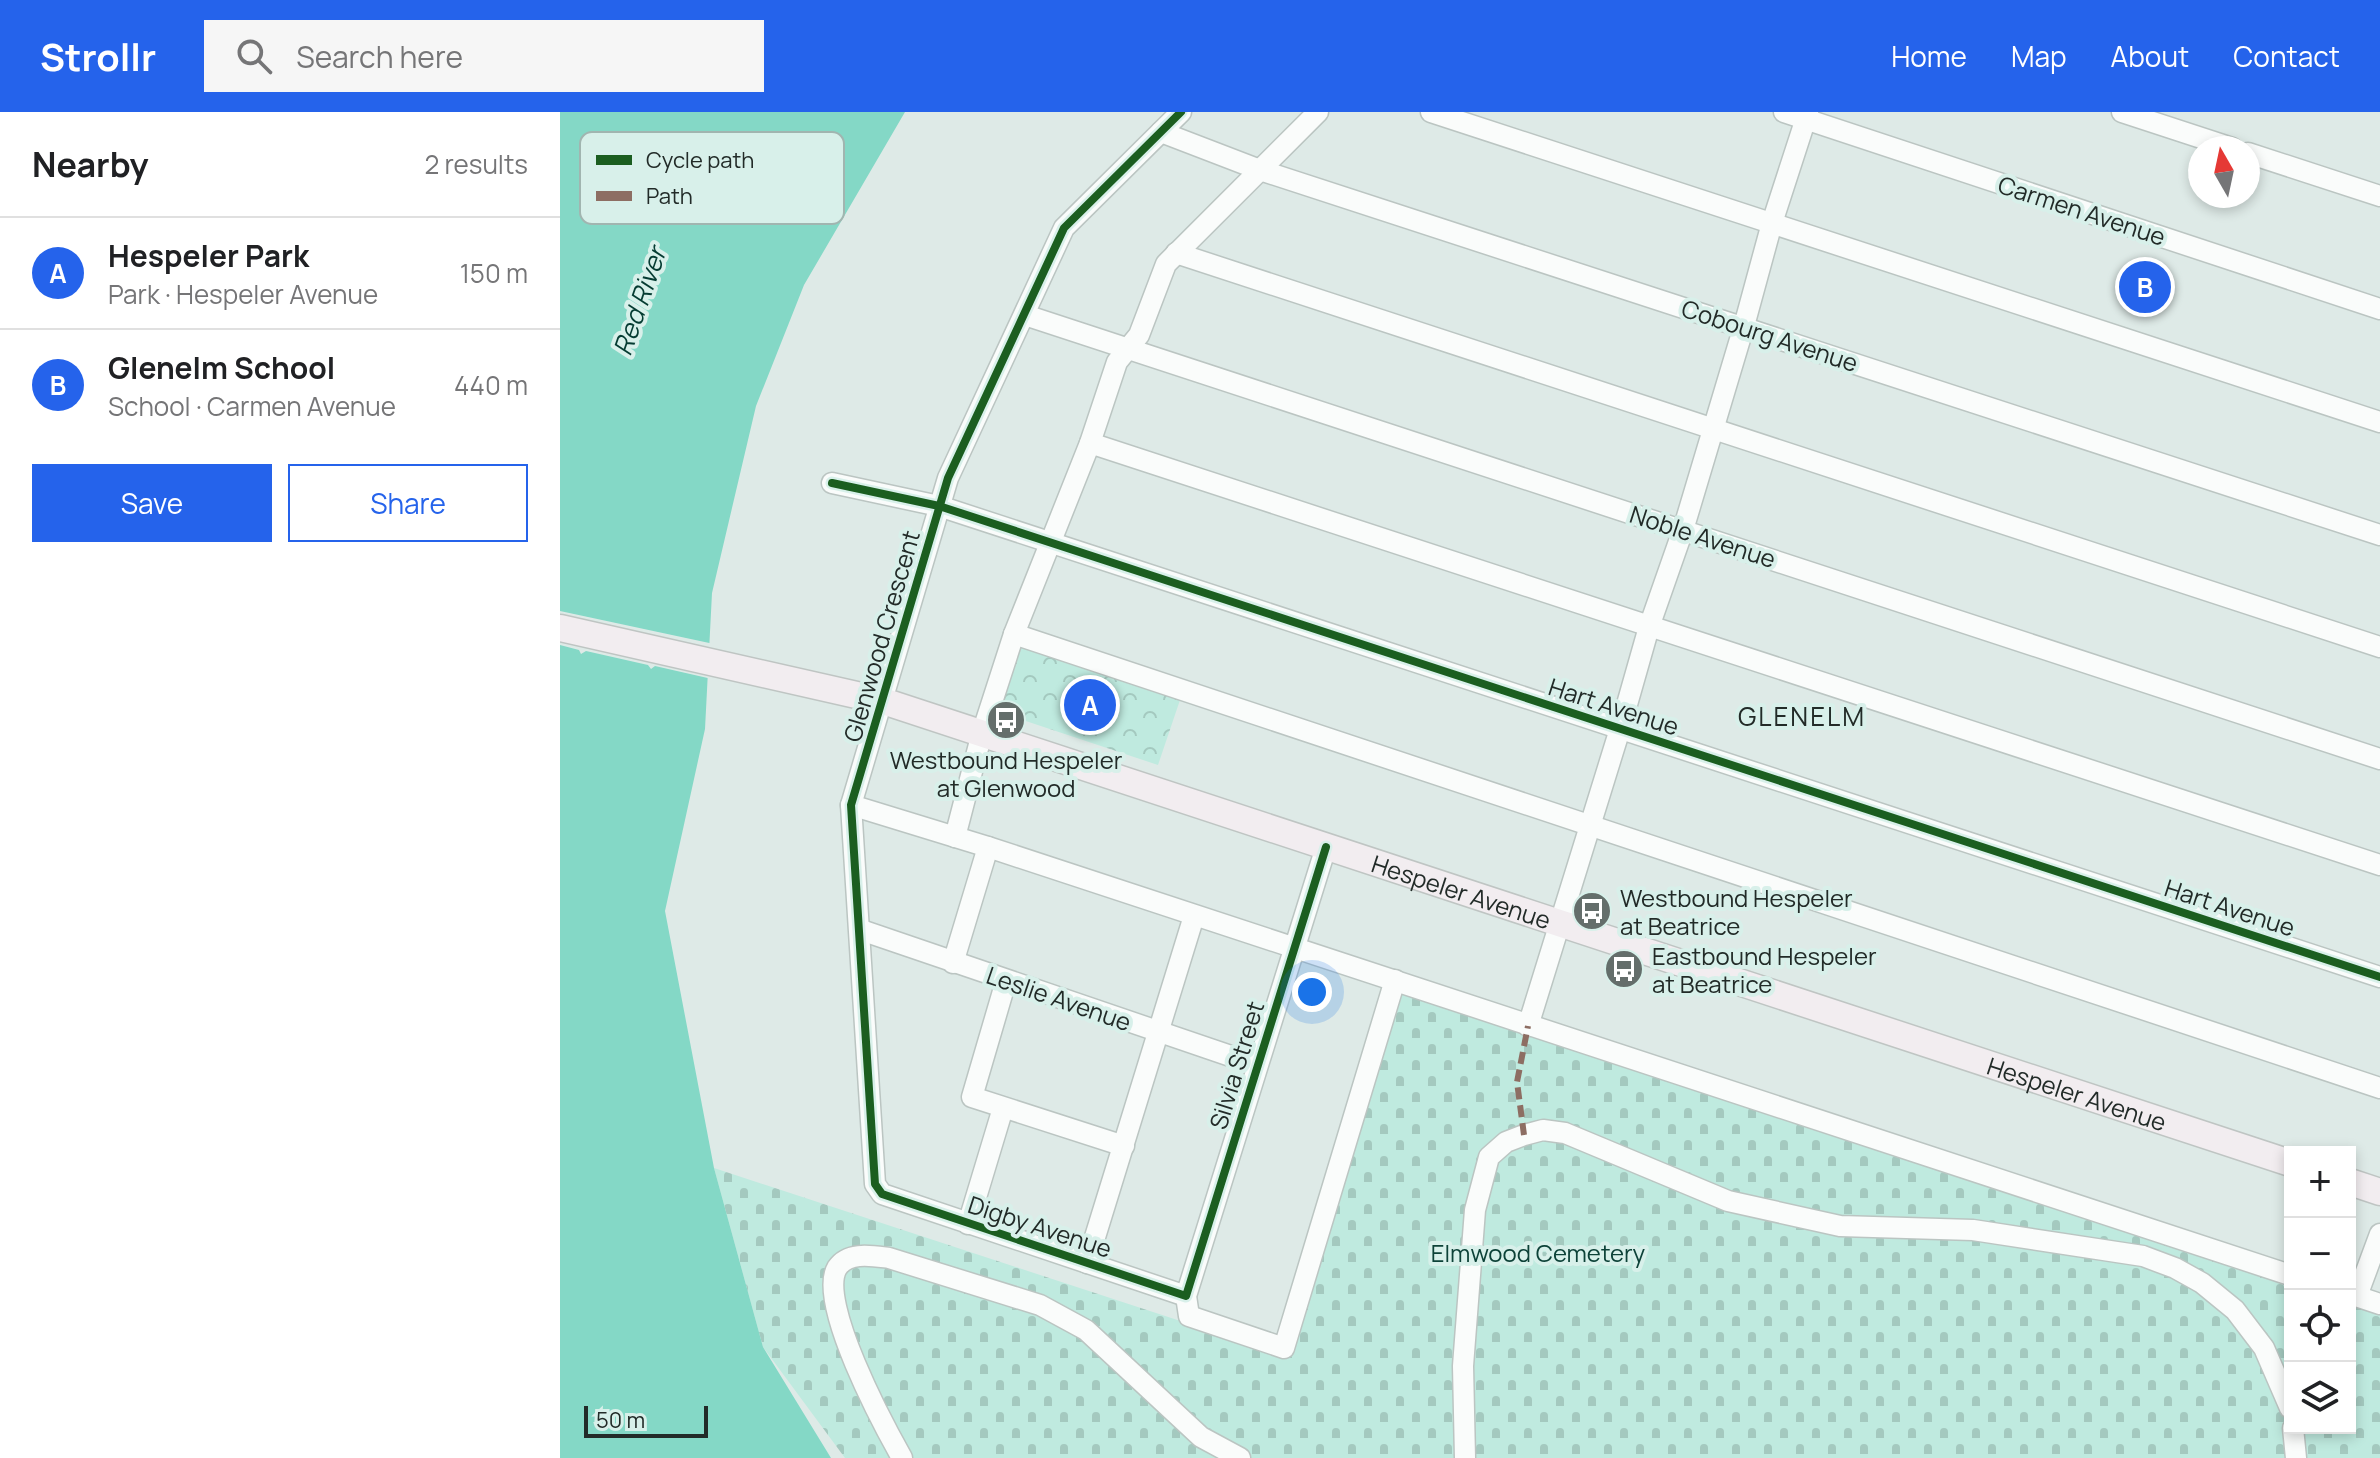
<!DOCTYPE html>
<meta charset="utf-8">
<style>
:root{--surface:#fff;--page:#f6f6f6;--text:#202124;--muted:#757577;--line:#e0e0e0;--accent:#2563eb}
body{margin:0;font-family:Manrope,sans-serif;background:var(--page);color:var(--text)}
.controls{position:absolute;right:24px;bottom:24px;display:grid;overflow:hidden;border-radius:0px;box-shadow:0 4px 12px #0003}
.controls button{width:72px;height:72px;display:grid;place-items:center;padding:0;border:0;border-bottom:2px solid var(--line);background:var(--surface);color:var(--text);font:40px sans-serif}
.compass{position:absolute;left:1628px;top:24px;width:72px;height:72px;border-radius:50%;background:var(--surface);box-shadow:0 4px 12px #0003;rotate:351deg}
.scale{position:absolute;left:24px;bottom:20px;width:124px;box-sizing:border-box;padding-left:8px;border:4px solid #222b28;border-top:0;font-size:22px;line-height:28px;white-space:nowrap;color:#222b28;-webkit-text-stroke:6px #d8f0ea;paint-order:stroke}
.you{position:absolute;left:752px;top:880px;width:28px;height:28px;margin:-20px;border:6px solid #fff;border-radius:50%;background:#1a73e8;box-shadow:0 0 0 12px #1a73e833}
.badge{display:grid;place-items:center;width:52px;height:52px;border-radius:50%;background:var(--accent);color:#fff;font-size:26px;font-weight:700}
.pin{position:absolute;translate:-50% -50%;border:4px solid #fff;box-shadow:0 2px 8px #0006}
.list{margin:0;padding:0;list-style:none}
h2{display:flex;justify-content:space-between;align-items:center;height:104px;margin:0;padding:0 32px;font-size:34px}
h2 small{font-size:26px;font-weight:400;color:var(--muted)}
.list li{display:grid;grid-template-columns:52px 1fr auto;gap:24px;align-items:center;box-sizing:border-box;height:112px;padding:0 32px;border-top:2px solid var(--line)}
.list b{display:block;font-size:30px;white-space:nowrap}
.list p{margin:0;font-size:26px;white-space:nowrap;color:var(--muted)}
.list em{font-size:26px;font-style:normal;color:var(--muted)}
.actions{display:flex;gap:16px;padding:24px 32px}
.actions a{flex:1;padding:18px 0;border:2px solid var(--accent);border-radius:0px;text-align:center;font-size:28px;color:var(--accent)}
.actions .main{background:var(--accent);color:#fff}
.icon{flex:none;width:44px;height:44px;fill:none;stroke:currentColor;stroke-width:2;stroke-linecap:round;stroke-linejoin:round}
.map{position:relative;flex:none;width:1820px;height:1346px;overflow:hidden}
header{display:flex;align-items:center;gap:48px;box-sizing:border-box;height:112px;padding:0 40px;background:var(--accent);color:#fff}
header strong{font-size:38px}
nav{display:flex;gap:44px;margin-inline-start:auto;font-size:28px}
.search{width:560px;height:72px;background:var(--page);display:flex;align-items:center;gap:20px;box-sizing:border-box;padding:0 28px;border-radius:0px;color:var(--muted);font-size:30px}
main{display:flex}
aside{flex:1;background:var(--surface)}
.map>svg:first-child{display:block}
.forest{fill:url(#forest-crowns)}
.cemetery{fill:url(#cemetery-stones)}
.water{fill:#84d8c6}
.pier{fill:#deeae7}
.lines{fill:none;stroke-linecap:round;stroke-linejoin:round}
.minor-casing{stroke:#bbc5c2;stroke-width:23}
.major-casing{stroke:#bfc5c3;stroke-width:29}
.minor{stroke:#fafcfb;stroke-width:20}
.major{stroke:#f2edf0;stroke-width:26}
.quiet{stroke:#8d6e63;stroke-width:6;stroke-dasharray:12 6;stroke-linecap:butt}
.cycleway-casing{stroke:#d8f0ea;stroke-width:13}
.cycleway{stroke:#1b5e20;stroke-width:8}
.labels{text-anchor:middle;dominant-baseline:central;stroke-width:8;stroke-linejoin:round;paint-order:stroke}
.street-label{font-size:24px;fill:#222b28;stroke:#d8f0ea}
.poi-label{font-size:24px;fill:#222b28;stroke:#d8f0ea;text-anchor:start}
.park-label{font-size:24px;fill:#0d4238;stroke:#d8f0ea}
.water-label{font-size:26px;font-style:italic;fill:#053c32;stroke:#d8f0ea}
.neighbourhood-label{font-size:26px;letter-spacing:2px;fill:#222b28;stroke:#d8f0ea}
.key{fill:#d8f0ea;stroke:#a1b5b0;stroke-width:2}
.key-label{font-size:22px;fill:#222b28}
</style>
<header>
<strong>Strollr</strong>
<div class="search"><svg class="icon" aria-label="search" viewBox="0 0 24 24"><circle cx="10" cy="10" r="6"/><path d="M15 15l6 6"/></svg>Search here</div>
<nav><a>Home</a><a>Map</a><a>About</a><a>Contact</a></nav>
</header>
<main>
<aside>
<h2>Nearby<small>2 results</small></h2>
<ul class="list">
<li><span class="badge">A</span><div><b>Hespeler Park</b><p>Park · Hespeler Avenue</p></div><em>150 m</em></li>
<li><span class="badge">B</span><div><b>Glenelm School</b><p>School · Carmen Avenue</p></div><em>440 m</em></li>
</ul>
<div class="actions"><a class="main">Save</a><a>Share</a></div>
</aside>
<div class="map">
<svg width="1820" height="1346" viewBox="0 0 1820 1346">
<defs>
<pattern id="forest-crowns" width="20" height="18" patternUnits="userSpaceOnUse" patternTransform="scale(2)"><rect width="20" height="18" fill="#bfeadf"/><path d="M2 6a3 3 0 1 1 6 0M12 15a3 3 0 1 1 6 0" fill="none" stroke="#a4c9bf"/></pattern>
<pattern id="cemetery-stones" width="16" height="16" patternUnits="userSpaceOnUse" patternTransform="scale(2)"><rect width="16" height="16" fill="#bfeadf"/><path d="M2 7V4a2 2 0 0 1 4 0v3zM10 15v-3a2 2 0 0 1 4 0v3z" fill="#a4c9bf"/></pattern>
</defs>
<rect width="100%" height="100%" fill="#deeae7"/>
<polygon class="forest" points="462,532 621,585 598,653 439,600"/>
<polygon class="cemetery" points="840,877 1730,1169 1730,1316 1790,1316 1790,1189 1820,1199 1820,1346 285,1346 203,1235 154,1056 730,1245"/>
<polygon class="water" points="0,0 345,0 244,173 196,294 152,481 145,617 105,799 154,1056 203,1235 271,1346 0,1346"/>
<polygon class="pier" points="0,499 154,532 152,567 95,554 91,557 88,553 26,539 21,542 19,538 0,533"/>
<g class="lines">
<defs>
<g id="minor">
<polyline points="621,0 504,116 388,366 291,693 315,1072 322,1082 626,1184"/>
<polyline points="871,0 1820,310"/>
<polyline points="1224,0 1820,197"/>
<polyline points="1562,0 1672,36"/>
<polyline points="601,20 700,58 1820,423"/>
<polyline points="1688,41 1820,84"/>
<polyline points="616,141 1820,535"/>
<polyline points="465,203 1820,647"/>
<polyline points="530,331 1820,753"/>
<polyline points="272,371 379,394 1820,865"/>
<polyline points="454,522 1820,976"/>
<polyline points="291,693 428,735 1730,1163"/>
<polyline points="395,725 422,621 454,522 530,331 557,250 579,223 606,152 758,0"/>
<polyline points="766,735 626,1184 629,1204 724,1236 835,868"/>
<polyline points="301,818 697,953"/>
<polyline points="393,851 428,735"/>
<polyline points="446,869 412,985 564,1034"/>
<polyline points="968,914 1060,617 1089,515 1123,418 1184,214 1212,111 1248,0"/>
<polyline points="408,1112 443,996"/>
<polyline points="527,1151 634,804"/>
<polyline points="1790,1182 1820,1192"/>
<polyline points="1797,1184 1820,1122"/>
<polyline points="1733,1316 1736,1346"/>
<path d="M342,1346C324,1314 257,1190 277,1156C288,1139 313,1144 329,1146L480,1193L526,1218L641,1325L680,1346"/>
<polyline points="905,1346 903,1254 915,1098 929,1045 946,1030 964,1023 983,1018 1005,1021 1168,1089 1280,1114 1413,1118 1583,1144 1615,1156 1642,1171 1675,1198 1704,1236 1730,1296"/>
</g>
<g id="major">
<path id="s1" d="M0,516L323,589L1730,1051"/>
<polyline points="1790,1070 1820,1080"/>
</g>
</defs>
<use href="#minor" class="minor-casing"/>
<use href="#major" class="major-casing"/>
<use href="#minor" class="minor"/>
<use href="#major" class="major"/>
<polyline class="quiet" points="964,1023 957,970 968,914"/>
<defs>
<g id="cycleway">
<polyline points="621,0 504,116 388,366 291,693 315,1072 322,1082 626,1184 766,735"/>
<polyline points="272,371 379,394 1820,865"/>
</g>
</defs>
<use href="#cycleway" class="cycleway-casing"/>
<use href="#cycleway" class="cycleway"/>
</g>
<defs>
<symbol id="bus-disc" viewBox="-11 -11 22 22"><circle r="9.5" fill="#646e6b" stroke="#d8f0ea"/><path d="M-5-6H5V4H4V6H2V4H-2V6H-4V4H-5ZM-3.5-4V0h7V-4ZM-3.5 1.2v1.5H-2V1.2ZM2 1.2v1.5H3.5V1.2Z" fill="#fff"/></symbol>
</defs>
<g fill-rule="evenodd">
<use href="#bus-disc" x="424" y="586" width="44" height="44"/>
<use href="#bus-disc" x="1010" y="777" width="44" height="44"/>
<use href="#bus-disc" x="1042" y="835" width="44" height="44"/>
</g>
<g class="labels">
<g class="street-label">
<text transform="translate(1522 98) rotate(18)">Carmen Avenue</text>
<text transform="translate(1210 223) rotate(18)">Cobourg Avenue</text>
<text transform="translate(1143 424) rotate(18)">Noble Avenue</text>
<text transform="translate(321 524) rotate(-74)">Glenwood Crescent</text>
<text transform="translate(1054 594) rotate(18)">Hart Avenue</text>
<text stroke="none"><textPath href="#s1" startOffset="940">Hespeler Avenue</textPath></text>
<text transform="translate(1670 795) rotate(18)">Hart Avenue</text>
<text transform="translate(499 886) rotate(19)">Leslie Avenue</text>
<text transform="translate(676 953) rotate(-73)">Silvia Street</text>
<text stroke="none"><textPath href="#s1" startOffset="1588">Hespeler Avenue</textPath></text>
<text transform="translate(480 1114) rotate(18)">Digby Avenue</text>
</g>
<g class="poi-label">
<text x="446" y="647" text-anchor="middle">Westbound Hespeler<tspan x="446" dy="28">at Glenwood</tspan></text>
<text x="1060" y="785">Westbound Hespeler<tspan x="1060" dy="28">at Beatrice</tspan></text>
<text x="1092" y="843">Eastbound Hespeler<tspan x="1092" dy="28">at Beatrice</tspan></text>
</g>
<g class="park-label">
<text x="978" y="1140">Elmwood Cemetery</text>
</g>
<g class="water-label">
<text transform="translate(79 189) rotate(-71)">Red River</text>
</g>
<g class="neighbourhood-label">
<text x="1242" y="604">GLENELM</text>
</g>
</g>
<rect x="20" y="20" width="264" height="92" rx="12" class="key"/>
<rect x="36" y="43" width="36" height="10" fill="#1b5e20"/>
<rect x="36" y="79" width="36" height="10" fill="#8d6e63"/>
<g class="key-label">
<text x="86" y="56">Cycle path</text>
<text x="86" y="92">Path</text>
</g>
</svg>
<div class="controls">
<button>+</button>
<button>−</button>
<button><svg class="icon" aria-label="locate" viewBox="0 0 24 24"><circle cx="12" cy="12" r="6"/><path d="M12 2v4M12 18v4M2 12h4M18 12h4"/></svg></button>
<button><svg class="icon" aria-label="layers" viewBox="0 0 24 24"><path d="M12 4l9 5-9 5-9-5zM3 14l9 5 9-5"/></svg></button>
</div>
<svg class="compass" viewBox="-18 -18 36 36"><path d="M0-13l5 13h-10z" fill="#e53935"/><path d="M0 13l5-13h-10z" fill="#757577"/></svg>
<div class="scale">50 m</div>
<div class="you"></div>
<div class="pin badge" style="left:530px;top:593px">A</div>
<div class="pin badge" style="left:1585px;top:175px">B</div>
</div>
</main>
